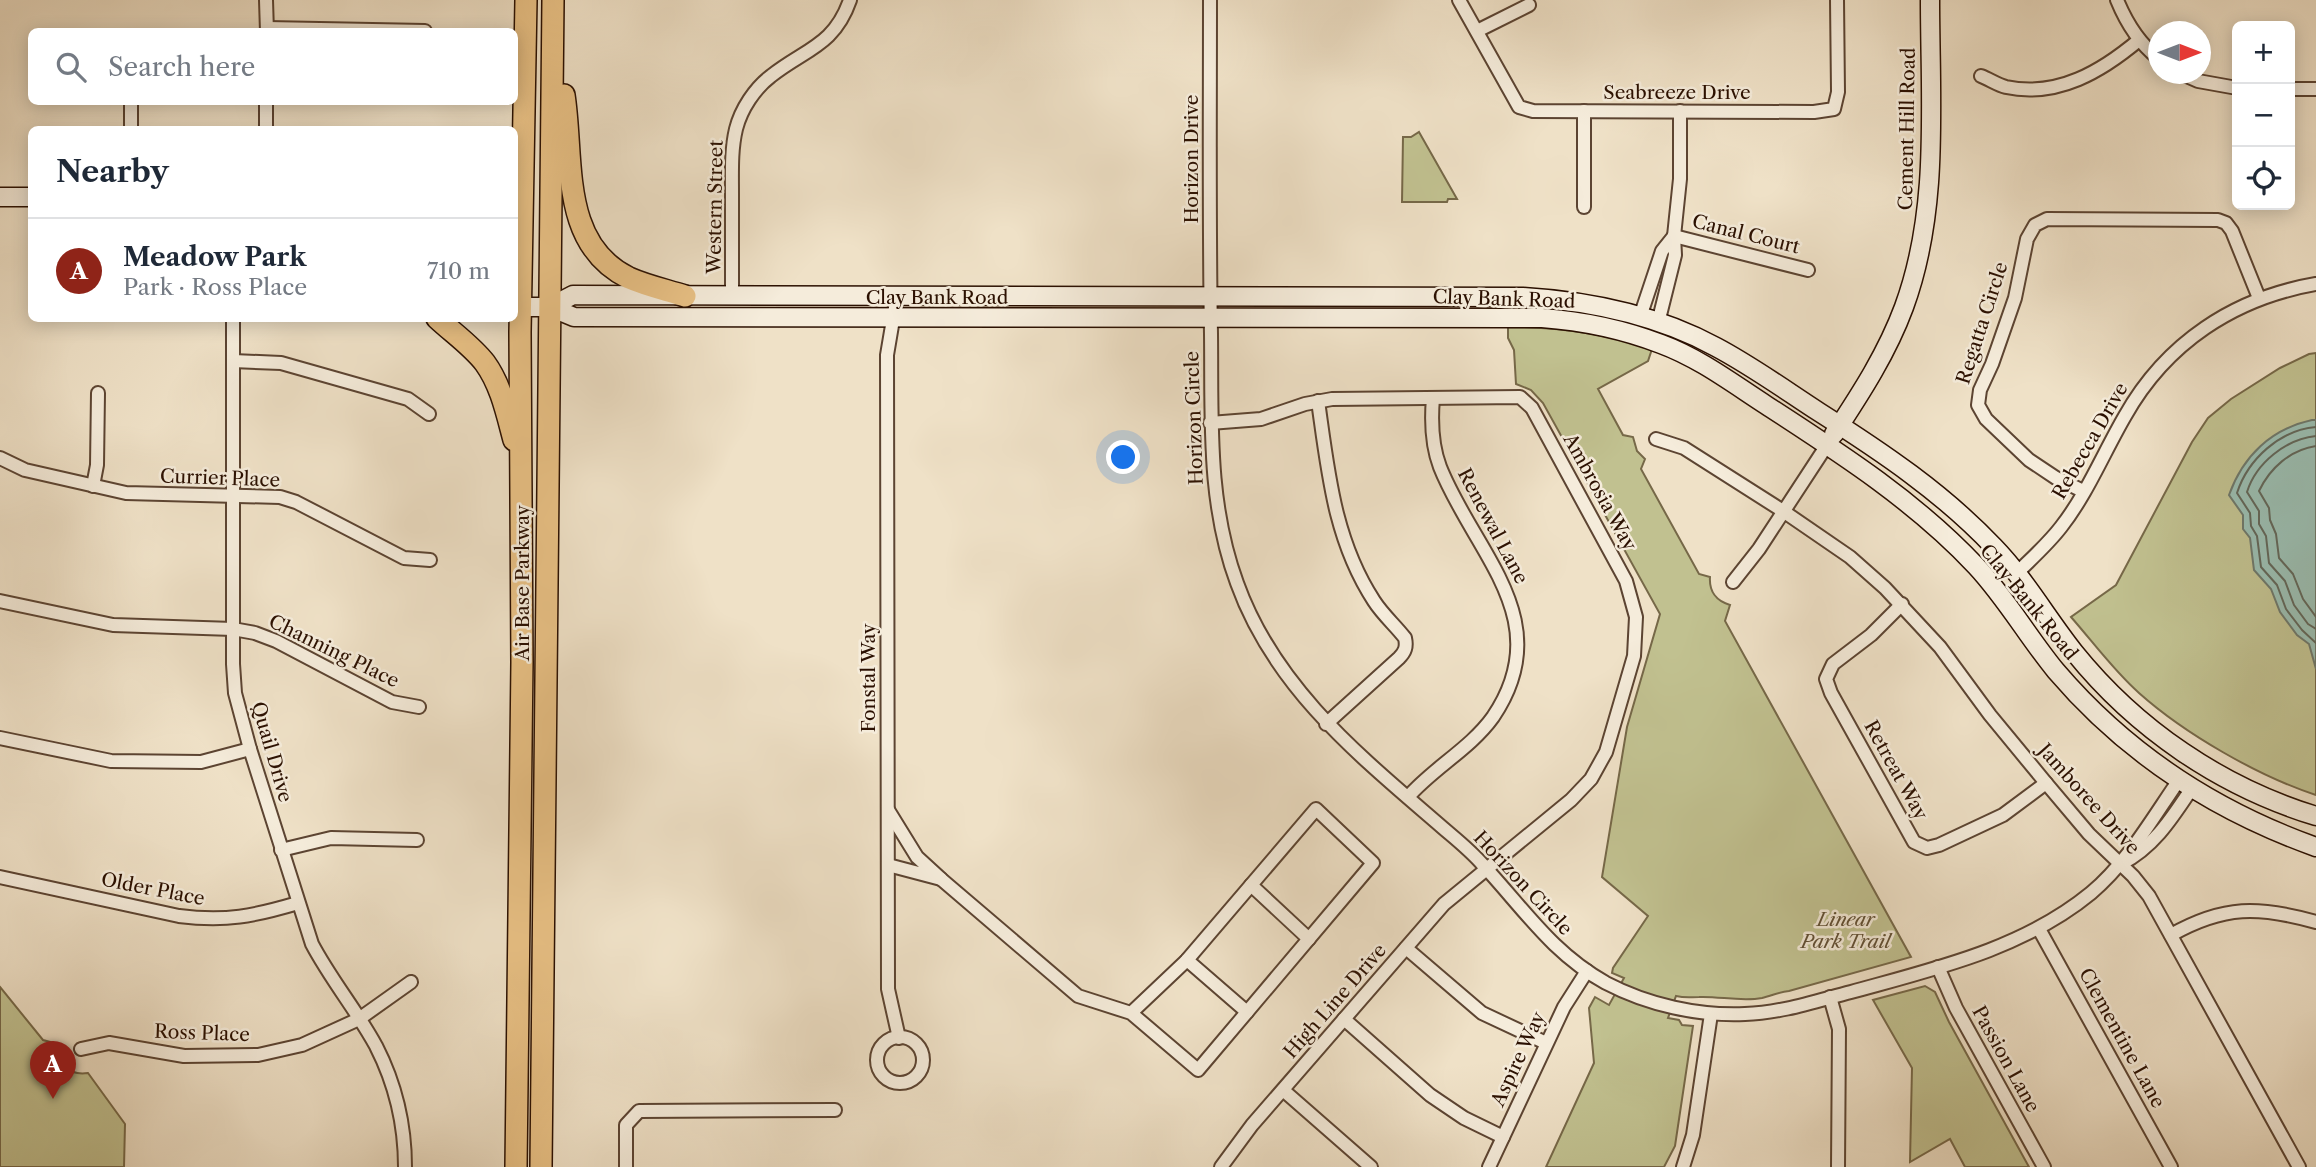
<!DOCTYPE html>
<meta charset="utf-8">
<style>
:root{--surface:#fff;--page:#f2f2f3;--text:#1f2937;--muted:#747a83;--line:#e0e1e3;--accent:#8f2418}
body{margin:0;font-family:"Libre Caslon Text",serif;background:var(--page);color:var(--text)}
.controls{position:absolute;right:21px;top:21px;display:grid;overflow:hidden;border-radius:10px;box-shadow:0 4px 18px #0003}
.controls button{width:63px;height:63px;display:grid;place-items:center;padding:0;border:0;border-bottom:2px solid var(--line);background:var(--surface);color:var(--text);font:35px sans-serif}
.compass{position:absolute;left:2148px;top:21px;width:63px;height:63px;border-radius:50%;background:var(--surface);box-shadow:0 4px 18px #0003;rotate:90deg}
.you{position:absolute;left:1124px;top:458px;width:24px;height:24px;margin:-18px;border:5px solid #fff;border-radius:50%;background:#1a73e8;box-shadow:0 0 0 10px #1a73e833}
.badge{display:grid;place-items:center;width:46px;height:46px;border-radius:50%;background:var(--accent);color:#fff;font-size:23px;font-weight:700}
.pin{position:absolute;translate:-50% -58px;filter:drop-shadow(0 2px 4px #0008)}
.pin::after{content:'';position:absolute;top:37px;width:24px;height:21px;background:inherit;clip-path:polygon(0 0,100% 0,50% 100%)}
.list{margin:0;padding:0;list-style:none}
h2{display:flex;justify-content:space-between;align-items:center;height:91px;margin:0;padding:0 28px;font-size:30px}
h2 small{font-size:23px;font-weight:400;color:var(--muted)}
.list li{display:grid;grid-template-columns:46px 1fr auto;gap:21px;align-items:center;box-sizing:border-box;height:105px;padding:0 28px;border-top:2px solid var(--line)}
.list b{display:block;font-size:26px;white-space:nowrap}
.list p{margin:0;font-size:23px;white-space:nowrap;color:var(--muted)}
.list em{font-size:23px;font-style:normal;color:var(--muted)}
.icon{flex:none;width:38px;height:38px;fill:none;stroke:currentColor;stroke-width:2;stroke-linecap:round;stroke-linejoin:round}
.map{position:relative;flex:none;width:2316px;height:1167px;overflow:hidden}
.search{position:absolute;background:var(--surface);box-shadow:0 4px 18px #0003;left:28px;top:28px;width:490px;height:77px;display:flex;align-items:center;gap:18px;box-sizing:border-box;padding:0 24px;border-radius:10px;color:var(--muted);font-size:26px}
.panel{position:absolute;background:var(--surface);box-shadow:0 4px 18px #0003;left:28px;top:126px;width:490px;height:196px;border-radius:10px}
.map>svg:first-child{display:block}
.green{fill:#c1c190;stroke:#766848;stroke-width:2}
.water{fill:#9abeb2;stroke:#6e786b;stroke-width:2}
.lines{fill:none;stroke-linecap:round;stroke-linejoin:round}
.shore{stroke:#62675a;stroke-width:2}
.street-casing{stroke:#5c4432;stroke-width:16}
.secondary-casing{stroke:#2b1001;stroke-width:21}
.primary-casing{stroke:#2b1001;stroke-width:24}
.street{stroke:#f5ecdb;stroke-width:12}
.secondary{stroke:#f5ecdb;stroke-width:18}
.primary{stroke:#e8c084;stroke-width:21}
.labels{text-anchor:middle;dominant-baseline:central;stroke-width:5;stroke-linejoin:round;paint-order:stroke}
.street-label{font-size:19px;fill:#2b1001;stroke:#f5ecdb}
.park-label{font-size:19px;font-style:italic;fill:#604e33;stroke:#f5ecdb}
</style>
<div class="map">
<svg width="2316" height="1167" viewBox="0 0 2316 1167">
<rect width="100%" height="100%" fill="#efe1c7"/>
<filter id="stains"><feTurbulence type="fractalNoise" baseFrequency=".00286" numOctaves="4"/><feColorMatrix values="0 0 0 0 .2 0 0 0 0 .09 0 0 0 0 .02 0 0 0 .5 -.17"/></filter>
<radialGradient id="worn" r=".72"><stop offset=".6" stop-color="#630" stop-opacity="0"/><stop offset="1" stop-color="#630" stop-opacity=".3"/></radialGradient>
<g class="green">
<polygon points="1419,132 1457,199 1448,199 1447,202 1402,202 1403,137 1411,137"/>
<path d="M1508,327C1558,327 1604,333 1652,349L1648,361L1598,389L1623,435L1633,437L1637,451L1645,459L1641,469L1699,574L1710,577C1709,591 1716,601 1730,605L1725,621L1911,957L1789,991C1779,992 1771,996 1762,998C1741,1002 1719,996 1699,997C1690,997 1685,998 1676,996L1668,1018L1679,1020L1682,1025L1693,1026L1675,1146L1664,1167H1546L1594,1063L1589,1008L1595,997L1609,1005L1624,978L1612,973L1613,968L1648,916L1602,877L1627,727L1660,614L1543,403L1531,390L1516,384L1514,350L1508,338Z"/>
<path d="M2316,353V795C2258,776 2185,734 2139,693C2114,671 2093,642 2071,617L2116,585L2192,442L2208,418L2231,399L2280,368L2309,354Z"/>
<polygon points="1925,986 1935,992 1949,1022 2029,1167 1965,1167 1950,1139 1910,1162 1912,1068 1873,1000"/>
<path d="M0,987L43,1040L58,1044C57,1063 68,1076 88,1073L125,1124L124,1167H0Z"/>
</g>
<path class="water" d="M2312,420H2316V669L2309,644L2297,635L2280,612L2271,589L2254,570L2250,538L2243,529V515L2229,495C2243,456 2271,429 2312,420Z"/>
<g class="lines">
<g class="shore">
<path d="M2316,427C2280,430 2248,459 2237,493L2250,513L2251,526L2257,536L2261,567L2277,585L2286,609L2302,630L2316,643"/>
<path d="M2316,436C2286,439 2256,463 2247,492L2259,511V524L2266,536L2269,563L2285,581L2294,605L2308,624L2316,629"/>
<path d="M2316,446C2290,450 2270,468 2259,491L2269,508L2270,520L2276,534L2279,558L2293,574L2303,599L2316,617"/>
</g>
<defs>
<g id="street">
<polyline points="266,0 267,32"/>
<path d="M1210,0C1210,111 1209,223 1211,334C1212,419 1207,502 1237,583C1275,689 1361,757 1443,828C1457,840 1471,851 1483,865C1524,909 1552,953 1606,983C1648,1005 1698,1016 1745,1014C1781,1013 1816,1001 1851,992C1934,969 2023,949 2091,893C2127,863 2152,819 2179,780"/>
<polyline points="1459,0 1519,107 1533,111 1814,112 1834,109 1838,92 1837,0"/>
<path d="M2117,0C2126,22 2139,43 2158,58"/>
<polyline points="267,28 425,31"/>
<polyline points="1477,31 1529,5"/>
<polyline points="2182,74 2198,81 2237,88"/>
<path d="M1981,76C1989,79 1998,85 2006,87C2058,98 2102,71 2139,40"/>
<polyline points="2290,89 2316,89"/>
<polyline points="131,130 131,102"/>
<polyline points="266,130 266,102"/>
<polyline points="1584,207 1584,111"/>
<polyline points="1674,236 1808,270"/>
<path d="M732,296C732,262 732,227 732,193C732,172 731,150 736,129C741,109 755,88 771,76C805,49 834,46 850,0"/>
<polyline points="897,296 887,355 888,989 899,1038"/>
<polyline points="1640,317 1662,251 1674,236"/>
<path d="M233,318V664L235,693L250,749L312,944C331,980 357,1011 376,1046C396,1085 405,1124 405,1167"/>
<polyline points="1658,323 1675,255 1674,236 1680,179 1680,111"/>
<polyline points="233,361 281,363 408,399 429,414"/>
<path d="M1318,401C1328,471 1334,540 1374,601C1383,615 1395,625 1405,638C1407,647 1405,652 1399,658L1326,724"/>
<polyline points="1210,423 1261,419 1305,404 1332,399 1520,397 1532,408 1626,581 1636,617 1634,656 1606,752 1591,779 1571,800 1444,904 1252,1125 1221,1167"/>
<polyline points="1656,439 1684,448 1783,511 1850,557 1885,588 1940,647 1990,715 2046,783 2089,834 2133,876 2149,896 2299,1167"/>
<polyline points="0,458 25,470 126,493 280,497 296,502 404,558 430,560"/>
<polyline points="93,486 97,465 98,393"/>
<polyline points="2083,491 2056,478 2029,460 1986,419 1978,405 1980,390 1992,364 2015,298 2027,239 2035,225 2047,219 2218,220 2226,223 2232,231 2259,298"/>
<path d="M2017,573C2032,558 2048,544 2061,527C2087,494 2104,452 2125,416C2166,343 2234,298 2316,284"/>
<polyline points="1733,582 1759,549 1827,445"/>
<polyline points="0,601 113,625 233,629 255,633 276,641 392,702 419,707"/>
<polyline points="1902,604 1871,635 1833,664 1826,679 1831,693 1914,842 1927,848 1939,845 2003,815 2046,783"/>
<polyline points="0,738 111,761 201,762 250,749"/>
<path d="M1408,797C1433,768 1470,749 1493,717C1559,620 1474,553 1440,467C1432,446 1431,421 1433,398"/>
<polyline points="888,810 917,857 941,879 888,865"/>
<polyline points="281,850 331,838 417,840"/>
<path d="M2121,864C2154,847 2172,818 2192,788"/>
<path d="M0,877L179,916C226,922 254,916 298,903"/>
<polyline points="941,879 1078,996 1131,1013 1198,1070 1373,863 1316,809 1187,960 1131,1013"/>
<polyline points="1251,885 1309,939"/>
<polyline points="2039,929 2171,1167"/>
<path d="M2171,935C2224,905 2259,906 2316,922"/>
<polyline points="1406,948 1482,1013 1546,1043"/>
<polyline points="1187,960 1247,1012"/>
<polyline points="1938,967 1956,1008 2044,1167"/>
<polyline points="1830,997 1839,1029 1838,1167"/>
<polyline points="1344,1019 1430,1095 1464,1118 1503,1137"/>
<circle cx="900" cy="1060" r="23"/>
<polyline points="81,1049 109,1043 184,1056 258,1055 302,1045 359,1019 411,982"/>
<polyline points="1283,1090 1371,1167"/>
<polyline points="626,1167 626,1125 639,1111 835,1110"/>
<polyline points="1489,1167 1564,1007 1587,971"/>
<polyline points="1683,1167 1693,1135 1711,1014"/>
</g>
<g id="secondary">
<polyline points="0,197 32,197"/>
<path d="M514,307H550L574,317L1542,318C1583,321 1622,329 1661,344C1699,358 1732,383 1766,405C1840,453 1915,501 1976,566C2006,598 2028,637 2056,671C2126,753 2215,811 2316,847"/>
<path d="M550,307L573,295L1523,297C1589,301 1657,315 1716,347C1752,366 1785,390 1819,412C1882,452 1943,493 1994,547C2025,579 2047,618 2074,652C2136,729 2221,787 2316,816"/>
<path d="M1834,434C1861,393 1887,353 1904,307C1940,209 1930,103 1930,0"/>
</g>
<g id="primary">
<path d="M564,95C574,159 559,244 629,278C647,286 666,290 685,296"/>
<path d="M437,318C453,333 472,346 485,363C501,385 507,414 514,440"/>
<polyline points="516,1167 522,662 520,332 526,0"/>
<polyline points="541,1167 553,0"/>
</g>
</defs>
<use href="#street" class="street-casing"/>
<use href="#secondary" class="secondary-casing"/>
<use href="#primary" class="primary-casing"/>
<use href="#street" class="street"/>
<use href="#secondary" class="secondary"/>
<use href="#primary" class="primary"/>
</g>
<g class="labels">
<g class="street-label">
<text x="1677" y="92">Seabreeze Drive</text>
<text transform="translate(1907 129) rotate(-89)">Cement Hill Road</text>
<text transform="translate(1191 159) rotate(-90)">Horizon Drive</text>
<text transform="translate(715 207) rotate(-89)">Western Street</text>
<text transform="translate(1746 234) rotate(14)">Canal Court</text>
<text x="937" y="297">Clay Bank Road</text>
<text transform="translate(1504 299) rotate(2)">Clay Bank Road</text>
<text transform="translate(1982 323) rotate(-72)">Regatta Circle</text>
<text transform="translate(1194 418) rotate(-92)">Horizon Circle</text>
<text transform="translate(2090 441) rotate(-60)">Rebecca Drive</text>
<text transform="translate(220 478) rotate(2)">Currier Place</text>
<text transform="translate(1600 492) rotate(61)">Ambrosia Way</text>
<text transform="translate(1493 526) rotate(62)">Renewal Lane</text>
<text transform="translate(522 583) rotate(-90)">Air Base Parkway</text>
<text transform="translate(2029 602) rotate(51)">Clay Bank Road</text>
<text transform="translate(334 651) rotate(26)">Channing Place</text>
<text transform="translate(868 678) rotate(-90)">Fonstal Way</text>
<text transform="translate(272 752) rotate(74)">Quail Drive</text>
<text transform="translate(1896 770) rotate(61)">Retreat Way</text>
<text transform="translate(2089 799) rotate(48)">Jamboree Drive</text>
<text transform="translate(1523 883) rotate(47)">Horizon Circle</text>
<text transform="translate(153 889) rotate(11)">Older Place</text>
<text transform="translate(1335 1001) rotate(-49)">High Line Drive</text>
<text transform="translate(202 1033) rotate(2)">Ross Place</text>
<text transform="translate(2122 1038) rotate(61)">Clementine Lane</text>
<text transform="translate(1518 1059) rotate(-65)">Aspire Way</text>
<text transform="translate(2006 1059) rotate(61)">Passion Lane</text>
</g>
<g class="park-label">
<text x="1846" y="919">Linear<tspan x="1846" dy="22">Park Trail</tspan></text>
</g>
</g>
<rect width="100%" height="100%" filter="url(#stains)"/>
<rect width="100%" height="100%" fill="url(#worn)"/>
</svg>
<div class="controls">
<button>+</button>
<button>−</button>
<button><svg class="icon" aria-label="locate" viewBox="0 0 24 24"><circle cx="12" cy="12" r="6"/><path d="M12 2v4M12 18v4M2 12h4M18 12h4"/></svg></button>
</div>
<svg class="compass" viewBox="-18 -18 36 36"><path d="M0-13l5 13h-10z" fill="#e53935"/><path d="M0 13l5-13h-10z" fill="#747a83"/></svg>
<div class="you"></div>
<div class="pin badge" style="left:53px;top:1099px">A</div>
<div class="search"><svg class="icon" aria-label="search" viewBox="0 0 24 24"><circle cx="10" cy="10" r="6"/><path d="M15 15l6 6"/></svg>Search here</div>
<section class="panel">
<h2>Nearby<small></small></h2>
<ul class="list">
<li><span class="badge">A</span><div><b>Meadow Park</b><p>Park · Ross Place</p></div><em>710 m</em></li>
</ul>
</section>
</div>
